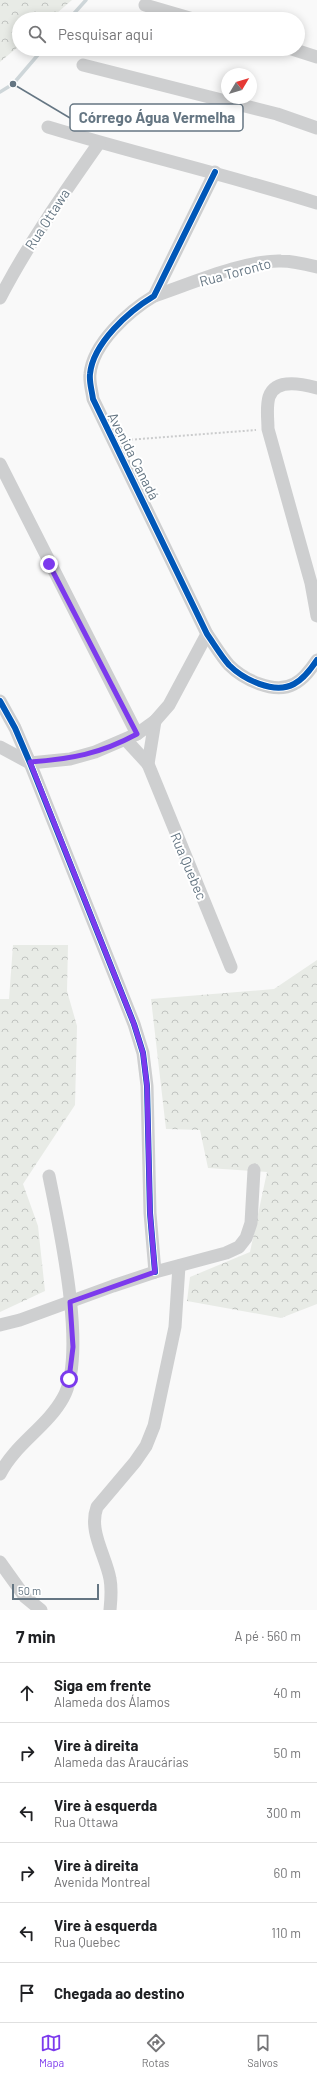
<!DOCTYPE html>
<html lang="pt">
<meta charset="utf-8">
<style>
:root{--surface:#fff;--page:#f2f2f2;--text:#202124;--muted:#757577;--line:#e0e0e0;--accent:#7c3aed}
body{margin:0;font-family:Barlow,sans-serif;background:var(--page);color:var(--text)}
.compass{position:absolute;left:221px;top:68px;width:36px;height:36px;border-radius:50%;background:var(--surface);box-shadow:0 2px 10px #0003;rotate:52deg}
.scale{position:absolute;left:12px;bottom:10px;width:87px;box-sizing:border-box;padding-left:4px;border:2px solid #657683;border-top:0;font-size:11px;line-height:14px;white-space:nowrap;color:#657683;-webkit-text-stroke:3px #fff;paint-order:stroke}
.stop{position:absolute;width:12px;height:12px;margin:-9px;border:3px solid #7c3aed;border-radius:50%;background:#fff}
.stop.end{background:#7c3aed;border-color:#fff;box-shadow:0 1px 4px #0008}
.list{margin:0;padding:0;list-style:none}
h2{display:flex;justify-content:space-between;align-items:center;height:52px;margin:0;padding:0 16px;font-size:17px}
h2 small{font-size:13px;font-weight:400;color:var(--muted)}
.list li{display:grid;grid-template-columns:26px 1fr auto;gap:12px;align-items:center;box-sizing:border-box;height:60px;padding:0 16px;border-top:1px solid var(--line)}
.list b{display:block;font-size:15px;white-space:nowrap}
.list p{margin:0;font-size:13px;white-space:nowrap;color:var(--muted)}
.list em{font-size:13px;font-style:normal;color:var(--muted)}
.icon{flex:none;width:22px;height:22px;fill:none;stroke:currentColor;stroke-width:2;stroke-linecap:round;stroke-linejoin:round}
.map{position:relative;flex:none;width:317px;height:1610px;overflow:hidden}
.search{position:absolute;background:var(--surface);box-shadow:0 2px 10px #0003;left:12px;right:12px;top:12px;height:44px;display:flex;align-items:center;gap:10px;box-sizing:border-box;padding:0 14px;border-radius:22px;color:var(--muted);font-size:15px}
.sheet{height:412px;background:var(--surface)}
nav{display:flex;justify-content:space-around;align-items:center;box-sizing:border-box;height:56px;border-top:1px solid var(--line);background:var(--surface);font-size:11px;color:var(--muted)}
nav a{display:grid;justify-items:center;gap:2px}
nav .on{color:var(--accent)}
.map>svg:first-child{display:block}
.forest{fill:url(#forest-crowns)}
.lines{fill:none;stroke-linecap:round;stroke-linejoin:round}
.stream{stroke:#ced6d9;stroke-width:3.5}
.path{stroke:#cbcccd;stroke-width:2;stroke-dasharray:2 2;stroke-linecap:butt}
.minor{stroke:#cecfd0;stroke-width:13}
.cycleway-casing{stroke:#fff;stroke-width:8}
.cycleway{stroke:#0057b8;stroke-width:6}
.route{stroke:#7c3aed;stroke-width:5}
.labels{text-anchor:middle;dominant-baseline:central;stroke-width:4;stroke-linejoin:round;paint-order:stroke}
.street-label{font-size:14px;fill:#657683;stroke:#fff}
.leader{fill:none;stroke:#657683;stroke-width:1.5}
.callout-dot{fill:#657683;stroke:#fff;stroke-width:1.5}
.callout{fill:#fff;stroke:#657683;stroke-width:1.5}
.callout-label{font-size:15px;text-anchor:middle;font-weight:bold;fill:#657683}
</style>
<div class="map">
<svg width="317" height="1610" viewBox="0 0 317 1610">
<defs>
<pattern id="forest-crowns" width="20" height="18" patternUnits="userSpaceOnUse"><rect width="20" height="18" fill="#e8ebe6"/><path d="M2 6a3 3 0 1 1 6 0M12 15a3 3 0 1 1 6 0" fill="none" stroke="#c0c3c0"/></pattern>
</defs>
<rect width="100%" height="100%" fill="#f9f9f9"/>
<g class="forest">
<polygon points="0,0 72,0 50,19 19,19 19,46 0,62"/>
<polygon points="13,945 68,945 67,991 77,1026 75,1105 23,1184 38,1226 45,1291 0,1312 0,999 9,999"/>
<polygon points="317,960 317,1304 281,1318 187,1301 190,1277 250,1252 267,1172 208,1168 200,1130 166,1129 151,999 274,989"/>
</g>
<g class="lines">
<g class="stream">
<polyline points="69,19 86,0"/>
<polyline points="0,92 13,84 43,49"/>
</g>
<polyline class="path" points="127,440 256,430"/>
<g class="minor">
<polyline points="145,5 193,19"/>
<polyline points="292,49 317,57"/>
<polyline points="83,65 277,114 317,128"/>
<path d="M48,127C137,154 228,175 317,203"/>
<path d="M215,172L154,296C129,311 93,343 90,374C89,382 92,391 93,399L207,634C214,644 221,656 229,665C243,679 274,695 294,684C304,679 311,669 317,660"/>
<path d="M154,296C190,284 244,260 281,261C293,261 305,264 317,267"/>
<path d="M0,298C28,244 64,193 99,143"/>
<path d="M317,388C303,384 275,378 269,397C266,407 268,419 268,429L311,583L317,616"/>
<polyline points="0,464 137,734"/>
<polyline points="0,701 15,728 30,763 134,1024 143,1053 147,1086 150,1213 155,1272"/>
<polyline points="155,721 148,764 231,967"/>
<polyline points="126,740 148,764"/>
<polyline points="0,747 30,763 70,759 95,752 137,734 155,721 169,705 207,634"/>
<polyline points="0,1325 20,1320 113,1286 155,1272 226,1253 239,1247 246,1238 251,1223 254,1170"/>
<path d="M0,1474C15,1444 47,1427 63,1398C88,1354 59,1226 49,1176"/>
<polyline points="0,1562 25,1597 41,1610"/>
<path d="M110,1610C111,1600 112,1589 110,1579C106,1556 88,1531 97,1507L135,1462L146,1446L154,1426L175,1327L179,1266"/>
</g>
<defs>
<g id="cycleway">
<path d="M215,172L154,296C129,311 93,343 90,374C89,382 92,391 93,399L207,634C214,644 221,656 229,665C243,679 274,695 294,684C304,679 311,669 317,660"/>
<polyline points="0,701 15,728 30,763 134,1024 143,1053 147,1086 150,1213 155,1272"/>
</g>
</defs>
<use href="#cycleway" class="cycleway-casing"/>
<use href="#cycleway" class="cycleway"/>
</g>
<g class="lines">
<path class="route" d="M49,564L137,734C100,754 71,759 30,762L134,1024L143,1053L147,1086L150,1213L155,1272L70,1302L73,1347L69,1379"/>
</g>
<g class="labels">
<g class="street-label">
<text transform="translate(47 219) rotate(-57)">Rua Ottawa</text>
<text transform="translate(235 272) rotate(-15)">Rua Toronto</text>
<text transform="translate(134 456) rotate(63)">Avenida Canadá</text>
<text transform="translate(189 866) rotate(67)">Rua Quebec</text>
</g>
</g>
<path class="leader" d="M13 84L70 118"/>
<circle class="callout-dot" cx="13" cy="84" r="4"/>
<rect class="callout" x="70" y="104" width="173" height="27" rx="4"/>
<g class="callout-label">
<text x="157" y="123">Córrego Água Vermelha</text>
</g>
</svg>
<svg class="compass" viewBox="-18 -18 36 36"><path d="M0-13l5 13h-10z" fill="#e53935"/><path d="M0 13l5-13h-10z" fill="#757577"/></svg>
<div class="scale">50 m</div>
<div class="stop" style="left:69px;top:1379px"></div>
<div class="stop end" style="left:49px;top:564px"></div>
<div class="search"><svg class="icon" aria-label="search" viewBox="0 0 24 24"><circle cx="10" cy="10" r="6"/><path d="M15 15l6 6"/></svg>Pesquisar aqui</div>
</div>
<section class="sheet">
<h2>7 min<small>A pé · 560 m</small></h2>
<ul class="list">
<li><svg class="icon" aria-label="ahead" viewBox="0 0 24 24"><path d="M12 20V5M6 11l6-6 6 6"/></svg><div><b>Siga em frente</b><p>Alameda dos Álamos</p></div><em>40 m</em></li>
<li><svg class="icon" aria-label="right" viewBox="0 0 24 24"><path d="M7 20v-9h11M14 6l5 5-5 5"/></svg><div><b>Vire à direita</b><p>Alameda das Araucárias</p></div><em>50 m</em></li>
<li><svg class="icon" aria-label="left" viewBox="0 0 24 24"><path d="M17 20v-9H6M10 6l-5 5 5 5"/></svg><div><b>Vire à esquerda</b><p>Rua Ottawa</p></div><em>300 m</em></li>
<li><svg class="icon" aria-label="right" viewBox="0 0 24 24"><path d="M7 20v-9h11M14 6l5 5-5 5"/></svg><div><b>Vire à direita</b><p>Avenida Montreal</p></div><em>60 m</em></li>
<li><svg class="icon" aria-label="left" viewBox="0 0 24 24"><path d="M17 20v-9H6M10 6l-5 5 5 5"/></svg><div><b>Vire à esquerda</b><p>Rua Quebec</p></div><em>110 m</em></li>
<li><svg class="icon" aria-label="arrive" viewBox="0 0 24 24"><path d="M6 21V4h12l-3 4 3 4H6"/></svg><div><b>Chegada ao destino</b></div></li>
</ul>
</section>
<nav>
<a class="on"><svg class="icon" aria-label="map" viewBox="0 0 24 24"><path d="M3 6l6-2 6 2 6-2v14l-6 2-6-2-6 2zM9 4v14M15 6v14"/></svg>Mapa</a>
<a><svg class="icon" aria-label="directions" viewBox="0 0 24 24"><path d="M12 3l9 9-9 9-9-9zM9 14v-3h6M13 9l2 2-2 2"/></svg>Rotas</a>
<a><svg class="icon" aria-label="saved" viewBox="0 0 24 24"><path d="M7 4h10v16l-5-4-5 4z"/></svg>Salvos</a>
</nav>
